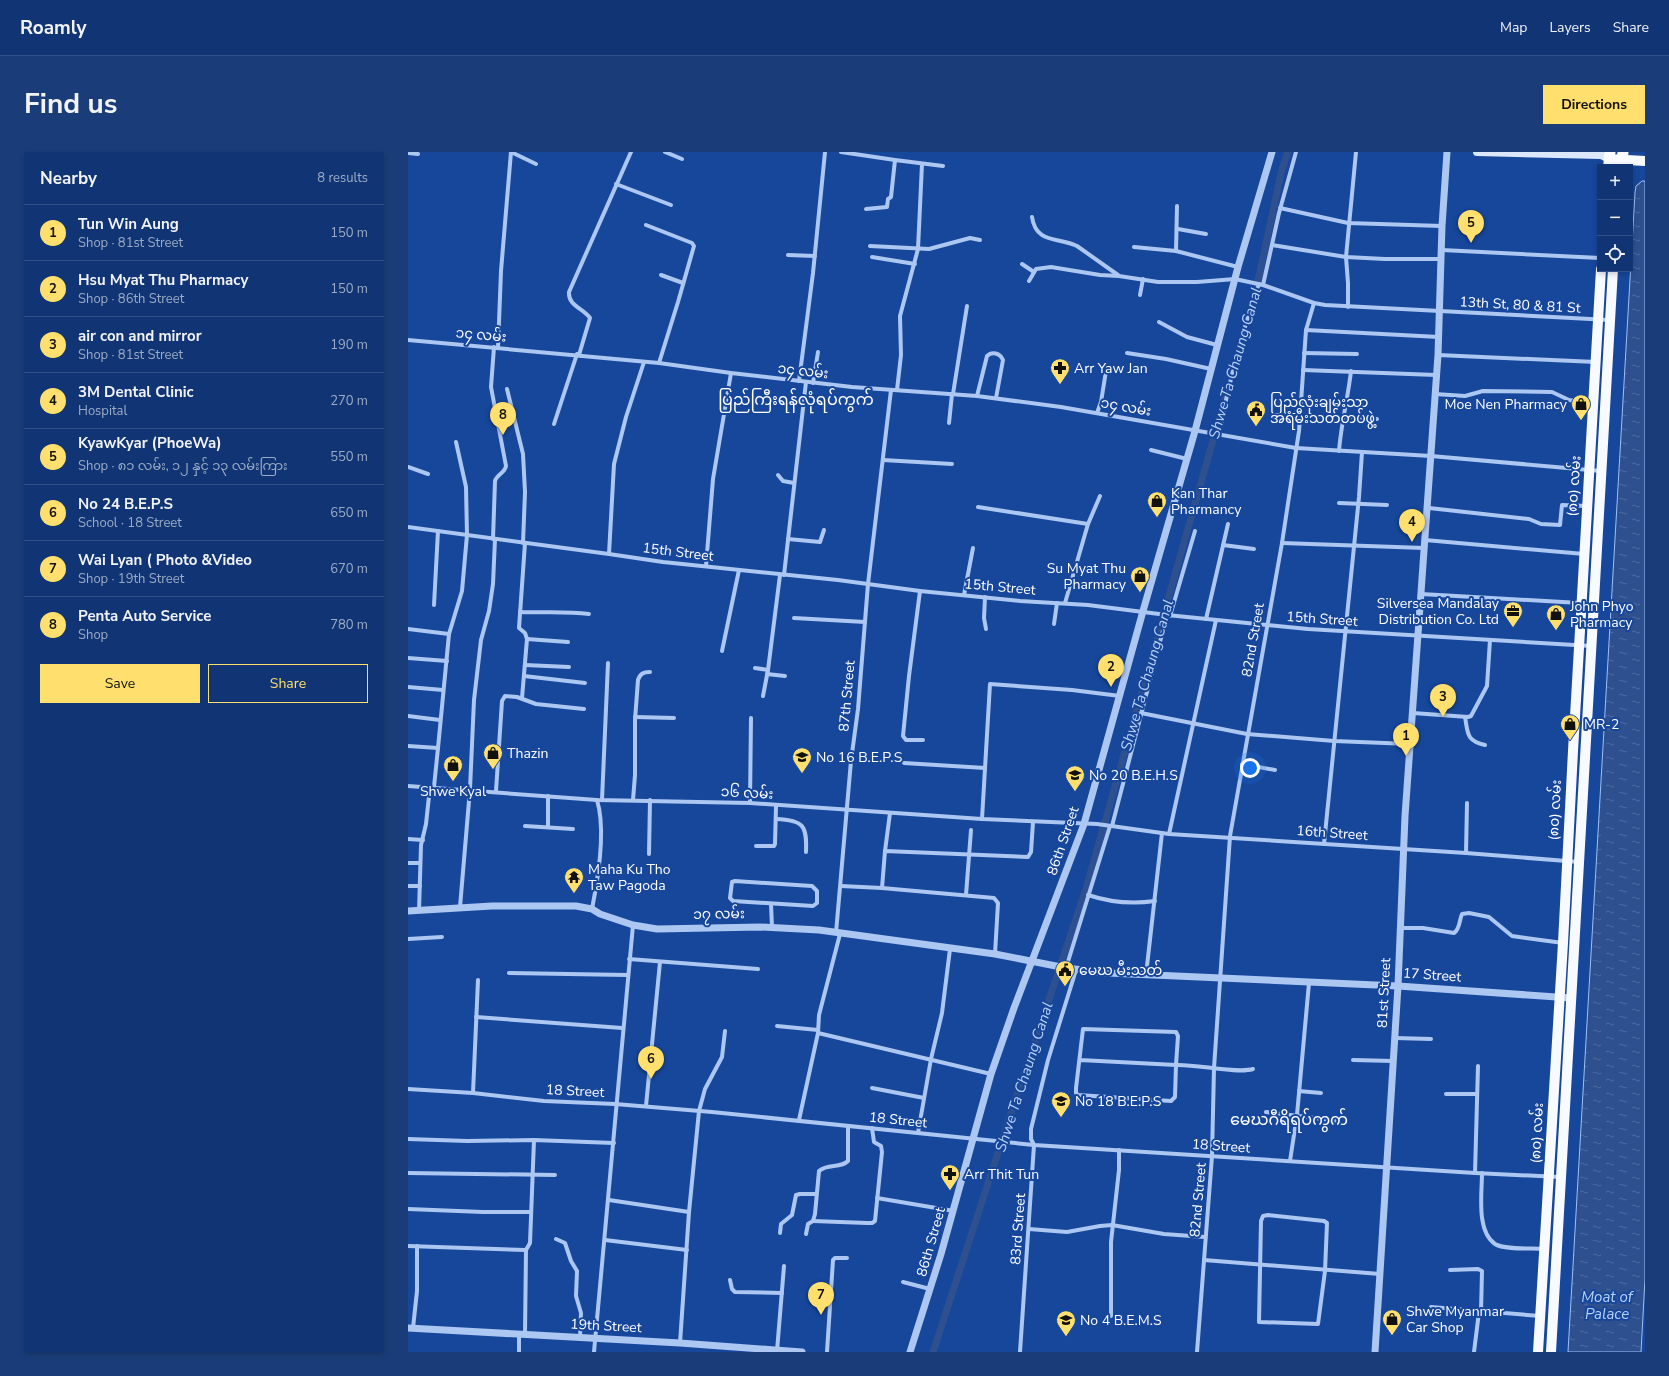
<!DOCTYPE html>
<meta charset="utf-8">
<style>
:root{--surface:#113574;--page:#1a3d79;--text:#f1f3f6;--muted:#9cabc5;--line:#305086;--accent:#ffdf6d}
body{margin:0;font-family:"Nunito Sans","Noto Sans Myanmar",sans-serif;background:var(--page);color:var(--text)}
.controls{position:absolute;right:12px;top:12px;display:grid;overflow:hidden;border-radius:0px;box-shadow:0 2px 6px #0003}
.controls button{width:36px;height:36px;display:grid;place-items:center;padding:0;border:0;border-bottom:1px solid var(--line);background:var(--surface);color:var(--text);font:20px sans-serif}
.you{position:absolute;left:842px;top:616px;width:14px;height:14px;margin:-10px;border:3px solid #fff;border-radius:50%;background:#1a73e8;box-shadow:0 0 0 6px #1a73e833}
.badge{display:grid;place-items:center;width:26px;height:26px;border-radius:50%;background:var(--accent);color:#111;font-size:13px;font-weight:700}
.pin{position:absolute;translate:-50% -33px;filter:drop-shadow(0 1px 2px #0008)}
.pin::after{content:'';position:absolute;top:21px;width:14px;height:12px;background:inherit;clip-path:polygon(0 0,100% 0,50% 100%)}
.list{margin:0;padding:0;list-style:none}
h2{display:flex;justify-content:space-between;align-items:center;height:52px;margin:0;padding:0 16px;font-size:17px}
h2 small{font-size:13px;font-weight:400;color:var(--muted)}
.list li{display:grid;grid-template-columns:26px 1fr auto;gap:12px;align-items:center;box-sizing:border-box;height:56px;padding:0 16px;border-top:1px solid var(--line)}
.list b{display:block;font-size:15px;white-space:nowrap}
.list p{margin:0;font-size:13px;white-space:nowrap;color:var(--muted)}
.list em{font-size:13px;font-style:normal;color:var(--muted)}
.actions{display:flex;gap:8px;padding:12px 16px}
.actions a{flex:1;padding:9px 0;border:1px solid var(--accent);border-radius:0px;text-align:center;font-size:14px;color:var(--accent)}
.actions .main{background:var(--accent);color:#111}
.icon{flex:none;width:22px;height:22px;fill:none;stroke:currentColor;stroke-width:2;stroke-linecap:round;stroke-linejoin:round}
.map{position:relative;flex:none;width:1237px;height:1200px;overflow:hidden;border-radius:0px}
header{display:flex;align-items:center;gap:24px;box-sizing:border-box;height:56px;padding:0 20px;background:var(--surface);border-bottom:1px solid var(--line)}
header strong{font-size:19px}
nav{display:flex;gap:22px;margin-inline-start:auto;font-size:14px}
.intro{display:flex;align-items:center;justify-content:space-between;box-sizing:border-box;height:96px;padding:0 24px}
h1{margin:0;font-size:28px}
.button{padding:10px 18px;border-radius:0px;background:var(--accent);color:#111;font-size:14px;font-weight:700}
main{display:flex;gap:24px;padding:0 24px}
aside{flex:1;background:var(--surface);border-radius:0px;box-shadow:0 2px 6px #0003}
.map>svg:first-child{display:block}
.water{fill:url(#water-ripples);stroke:#9fc0f5}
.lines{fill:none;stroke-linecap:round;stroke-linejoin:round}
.canal{stroke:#2e508f;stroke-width:7}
.minor{stroke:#acc7f2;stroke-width:4}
.tertiary{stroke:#acc7f2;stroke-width:7}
.secondary{stroke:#dbe7fc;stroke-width:8}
.primary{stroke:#f7faff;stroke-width:10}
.trunk{stroke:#fbfcff;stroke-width:11}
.labels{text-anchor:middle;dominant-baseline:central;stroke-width:4;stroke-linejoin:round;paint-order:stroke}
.street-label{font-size:14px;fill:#fff;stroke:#17479b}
.poi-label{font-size:14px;fill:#fff;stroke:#17479b;text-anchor:start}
.water-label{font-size:15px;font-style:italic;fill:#b9d1f9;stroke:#17479b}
.quarter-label{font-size:16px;fill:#fff;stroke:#17479b}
</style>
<header>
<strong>Roamly</strong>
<nav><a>Map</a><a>Layers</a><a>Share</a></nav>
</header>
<div class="intro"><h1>Find us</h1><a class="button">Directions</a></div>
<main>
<aside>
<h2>Nearby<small>8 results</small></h2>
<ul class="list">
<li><span class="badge">1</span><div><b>Tun Win Aung</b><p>Shop · 81st Street</p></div><em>150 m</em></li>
<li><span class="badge">2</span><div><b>Hsu Myat Thu Pharmacy</b><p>Shop · 86th Street</p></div><em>150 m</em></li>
<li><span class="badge">3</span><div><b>air con and mirror</b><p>Shop · 81st Street</p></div><em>190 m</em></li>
<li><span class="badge">4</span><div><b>3M Dental Clinic</b><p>Hospital</p></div><em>270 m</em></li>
<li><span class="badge">5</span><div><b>KyawKyar (PhoeWa)</b><p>Shop · ၈၁ လမ်း, ၁၂ နှင့် ၁၃ လမ်းကြား</p></div><em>550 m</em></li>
<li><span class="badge">6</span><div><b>No 24 B.E.P.S</b><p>School · 18 Street</p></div><em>650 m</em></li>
<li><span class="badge">7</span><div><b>Wai Lyan ( Photo &amp;Video</b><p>Shop · 19th Street</p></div><em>670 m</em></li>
<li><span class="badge">8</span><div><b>Penta Auto Service</b><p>Shop</p></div><em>780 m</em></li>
</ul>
<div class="actions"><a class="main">Save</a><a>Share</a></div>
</aside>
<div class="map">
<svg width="1237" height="1200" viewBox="0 0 1237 1200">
<defs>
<pattern id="water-ripples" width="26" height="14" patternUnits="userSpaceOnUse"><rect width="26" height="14" fill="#2e508f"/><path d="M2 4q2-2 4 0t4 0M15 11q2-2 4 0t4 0" fill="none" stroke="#4d6aa0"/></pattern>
</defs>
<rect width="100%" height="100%" fill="#17479b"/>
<polygon class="water" points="1234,29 1237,29 1237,1127 1233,1200 1160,1200 1227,41 1228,34"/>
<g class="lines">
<g class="canal">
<polyline points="848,138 874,17 880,0"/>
<polyline points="525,1200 604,958 678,737 817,246"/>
</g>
<g class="minor">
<polyline points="103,0 128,12"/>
<polyline points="257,0 274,7"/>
<polyline points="433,0 487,8 535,14"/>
<polyline points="0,1 10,2"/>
<polyline points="208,32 263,53"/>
<polyline points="872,56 940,71 1034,74"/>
<polyline points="458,57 479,55 480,47 483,45 487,8"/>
<path d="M624,65C628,92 650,85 669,94L710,123"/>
<polyline points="238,73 284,91 286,94 270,150 251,211"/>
<polyline points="770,77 798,82"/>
<polyline points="864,93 938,105 977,107 1034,107"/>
<polyline points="462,94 521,97 562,86 572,88"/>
<polyline points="726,95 768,99 830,115"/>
<polyline points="1034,98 1192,106"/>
<polyline points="768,99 769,54"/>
<polyline points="380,103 407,104"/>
<polyline points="464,105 507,112"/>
<polyline points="614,112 626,120"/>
<polyline points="253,123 275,131"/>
<polyline points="621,129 628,117 643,115 692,123 711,124 750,130 789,130 827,127 855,133 906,151 917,153 1201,168"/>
<polyline points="855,133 871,61 888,0"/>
<polyline points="732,143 735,127"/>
<polyline points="940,155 940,131 938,105 948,0"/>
<polyline points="751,170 779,185 809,193"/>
<polyline points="898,178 1031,185"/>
<polyline points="0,188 251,211 323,221 444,235 569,244 653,255 888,296 1023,304 1193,319"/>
<polyline points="90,195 93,119 103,0"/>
<polyline points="719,201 758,207 803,217"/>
<polyline points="896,201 949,202"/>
<path d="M171,203L182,166C175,156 160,154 161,140L223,0"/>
<polyline points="1030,203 1188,210"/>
<polyline points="895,218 1028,223"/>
<polyline points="391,229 405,121 417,0"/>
<polyline points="405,231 410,200"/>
<polyline points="99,237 115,302 117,340 115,391"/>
<polyline points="489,238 493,203 492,164 510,97 514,12"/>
<polyline points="545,242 559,154"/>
<polyline points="1027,242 1057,244 1075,239 1144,240 1161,248 1184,251"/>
<path d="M569,244L579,204C584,199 592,201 595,208L588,246"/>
<polyline points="689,261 693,250 698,219"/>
<polyline points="936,264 969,267"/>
<polyline points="541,271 544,242"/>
<polyline points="146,272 169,202"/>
<path d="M811,283C820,233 834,180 851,132"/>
<polyline points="743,298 779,307"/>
<path d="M931,299C933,272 940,246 943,219"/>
<polyline points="475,308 544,312"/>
<polyline points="0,315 20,322"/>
<polyline points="370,323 375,329 386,331"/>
<polyline points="931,351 979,353"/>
<polyline points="570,355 680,372"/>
<polyline points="1021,356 1121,367 1133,372 1152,373 1154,353 1179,354"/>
<polyline points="0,375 201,402 255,410 430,428 512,439 612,449 680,453 759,463 900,477 1183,494"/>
<path d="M85,387L87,329C89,322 97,321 98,314L83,235L86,195"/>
<polyline points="380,387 412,390 416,378"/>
<polyline points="1017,388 1176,402"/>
<polyline points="874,391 1016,396"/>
<polyline points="815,393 846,397"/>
<polyline points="201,402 206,312 218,265 236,210"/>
<polyline points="298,414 305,327 323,221"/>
<polyline points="376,423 398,230"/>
<polyline points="512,439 501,524 495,584 498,588 515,588"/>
<polyline points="1013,442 1172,451"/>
<polyline points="556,443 565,396"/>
<polyline points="577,445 576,466 578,477"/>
<polyline points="657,451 680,372 692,344"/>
<polyline points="26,453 30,379"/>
<path d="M112,460C135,461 158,459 181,462"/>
<polyline points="762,464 787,379"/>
<polyline points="386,466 457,470"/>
<polyline points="798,467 820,372"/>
<polyline points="646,472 649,451"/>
<polyline points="0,477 41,482"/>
<polyline points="119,487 160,490"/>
<polyline points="314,499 331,418"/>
<polyline points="0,506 39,509"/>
<polyline points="117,513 161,515"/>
<polyline points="347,516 360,518"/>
<polyline points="359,522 377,524"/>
<polyline points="116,524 177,531"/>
<polyline points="0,535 35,538"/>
<polyline points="355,544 360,518 372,423"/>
<polyline points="114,546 119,487 117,481 111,476 117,391"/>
<polyline points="733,561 839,582 926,589 1002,592"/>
<polyline points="1005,561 1060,565 1063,564 1079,534 1082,488"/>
<polyline points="0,564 32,568"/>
<polyline points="227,565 266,566"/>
<path d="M1057,565C1060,581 1058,589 1077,593"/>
<polyline points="0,594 30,596 41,482 54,439 59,383 58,335 48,290"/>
<polyline points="496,611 577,616"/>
<polyline points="834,612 867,618"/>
<polyline points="0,634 189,648 342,651 574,667 689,672 761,682 1058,701 1171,710"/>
<polyline points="26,635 30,596"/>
<polyline points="88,639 94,549 97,544 109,545 128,552 176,557"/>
<polyline points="140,644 140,675"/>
<polyline points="194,648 200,511"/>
<path d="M225,648L227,623V568L230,528C232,522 235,520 242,520"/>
<polyline points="342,651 343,566"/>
<path d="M368,667C396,668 399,674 398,700"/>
<polyline points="574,667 582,532 664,538 712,544"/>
<polyline points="117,674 165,677"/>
<polyline points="704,674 759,463"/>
<polyline points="761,682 808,468"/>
<polyline points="0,687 15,688"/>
<polyline points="916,692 951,345 954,300"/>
<polyline points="348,694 366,694 367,692 368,654"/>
<polyline points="477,699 482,661"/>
<polyline points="1058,701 1059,651"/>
<polyline points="241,702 242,648"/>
<polyline points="0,711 12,711"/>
<polygon points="327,729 404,734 409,739 409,751 405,754 325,749 322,746 324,730"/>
<polyline points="0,734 12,734"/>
<polyline points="433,734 474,736 586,746 590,751 587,802"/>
<polyline points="474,736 477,699 620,705 623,700 625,670"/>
<polyline points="558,743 563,678"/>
<path d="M680,743C701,750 726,752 747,749"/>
<polyline points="363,752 364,775"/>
<polyline points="52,755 62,637 66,548 73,488 81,459 85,432 87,387"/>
<path d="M184,757C190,727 198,677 189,648"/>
<polyline points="11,759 13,693 18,672 22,635"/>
<path d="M992,776H1015L1046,781C1052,777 1051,769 1054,762L1061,761L1081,765L1104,784L1155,791"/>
<polyline points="428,781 443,609 450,557 460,432 483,238"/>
<polyline points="0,787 34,785"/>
<polyline points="221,807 350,817"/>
<polyline points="658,816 702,674"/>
<polyline points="101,821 219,823"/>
<polyline points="738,823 754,681"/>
<polyline points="68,865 214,876"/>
<polyline points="369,874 410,878"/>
<polyline points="410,881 583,922"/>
<polyline points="987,886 1023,887"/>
<path d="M672,908L768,913L770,884L768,880L675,877L668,936V941L670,943L763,949L767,945L768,913C788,912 829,922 845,917"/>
<polyline points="945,908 985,909"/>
<polyline points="464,936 516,946"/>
<polyline points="0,937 65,941 136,949 207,952 304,960 626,993 1067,1021 1152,1025"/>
<polyline points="891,939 913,941"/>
<polyline points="65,941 70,828"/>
<polyline points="1038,942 1069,942"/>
<polyline points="238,954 252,810"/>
<polyline points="858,960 931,969"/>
<polyline points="391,968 410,881 411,863 432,782"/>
<polyline points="510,981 523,907 534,861 542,797"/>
<polyline points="0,987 59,989 126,988 206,991"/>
<polyline points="882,1009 889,963 901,831"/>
<polyline points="0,1021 147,1023"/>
<polyline points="1067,1021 1070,914"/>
<path d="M1074,1021C1074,1041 1068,1079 1087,1092C1096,1098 1125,1096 1136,1097"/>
<polyline points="469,1046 546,1059"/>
<polyline points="201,1048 281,1060"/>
<polyline points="0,1057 75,1060 123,1060"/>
<polygon points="860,1063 916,1069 919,1071 917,1119 910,1172 851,1170 853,1069 855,1064"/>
<polyline points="405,1069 459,1071 464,1071 467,1069 474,1000 473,994 466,990 464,976"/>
<polyline points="621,1077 659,1080 692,1074 704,1073 756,1082 797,1085"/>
<polyline points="372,1081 373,1072 384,1063 388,1043 392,1042 408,1042"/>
<path d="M398,1082L400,1072L405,1069L407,1062L411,1019C420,1011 432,1017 440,1009V974"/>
<polyline points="148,1087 157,1091 163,1109 169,1119 168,1144 173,1161 172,1186"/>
<polyline points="197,1088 279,1098"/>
<polyline points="0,1094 118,1098"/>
<polyline points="796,1108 972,1122"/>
<polyline points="1042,1118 1070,1117 1074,1119 1073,1160"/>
<polyline points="322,1128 324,1137 327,1140 374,1141"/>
<polyline points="495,1130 522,1137"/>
<polyline points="1023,1155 1132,1164"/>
<polyline points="703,1164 703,1090 711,1018 711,998"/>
<polyline points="5,1176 9,1139 9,1094"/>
<polyline points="117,1182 118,1098 122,1091 126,988"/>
<polyline points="272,1191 281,1060 291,959 297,937 314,905 317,879"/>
<polyline points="369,1199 376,1114"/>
<polyline points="111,1200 111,1182"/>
<polyline points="186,1200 225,773"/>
<polyline points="419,1200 425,1108 427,1106 439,1106"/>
<polyline points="612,1200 626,993 623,987 623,977 640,908 668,818"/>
<polyline points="789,1200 804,1004 806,916 822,684 874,391 891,279 898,178 906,151"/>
<polyline points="1066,1200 1071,1160"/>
</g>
<g class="tertiary">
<polyline points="0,759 84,754 168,754 184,757 192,762 225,773 249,777 352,775 411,778 587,802 658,816 700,821 990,834 1163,846"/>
<polyline points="0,1176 272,1191 394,1200"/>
<polyline points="502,1200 533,1102 583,922 606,856 676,672 735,459 787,279 830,115 864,0"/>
<polyline points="967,1200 990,834 997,664 1030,203 1034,74 1039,0"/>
</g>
<polyline class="secondary" points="1069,0 1193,3 1201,7"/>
<g class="primary">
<polyline points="1200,15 1201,7 1237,9"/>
<polyline points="1130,1200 1155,791 1165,599 1193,117"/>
<polyline points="1143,1200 1205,117"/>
</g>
<g class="trunk">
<polyline points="1201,7 1202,0"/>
<polyline points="1214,8 1215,0"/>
</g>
</g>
<defs>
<symbol id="pharmacy-pin" viewBox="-11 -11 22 30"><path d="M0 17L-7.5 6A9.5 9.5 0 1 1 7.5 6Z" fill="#ffdf6d" stroke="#17479b"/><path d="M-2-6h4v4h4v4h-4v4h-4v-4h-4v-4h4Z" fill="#111"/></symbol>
<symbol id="shop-pin" viewBox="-11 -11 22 30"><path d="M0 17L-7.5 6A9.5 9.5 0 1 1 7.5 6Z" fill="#ffdf6d" stroke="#17479b"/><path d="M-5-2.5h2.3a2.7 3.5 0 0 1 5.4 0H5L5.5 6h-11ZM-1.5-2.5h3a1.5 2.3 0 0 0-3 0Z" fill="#111"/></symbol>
<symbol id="civic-pin" viewBox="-11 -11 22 30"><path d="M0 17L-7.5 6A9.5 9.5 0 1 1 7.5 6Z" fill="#ffdf6d" stroke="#17479b"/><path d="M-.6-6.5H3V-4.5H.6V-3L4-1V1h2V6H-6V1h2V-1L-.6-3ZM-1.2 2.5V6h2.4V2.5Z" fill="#111"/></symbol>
<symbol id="office-pin" viewBox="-11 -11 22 30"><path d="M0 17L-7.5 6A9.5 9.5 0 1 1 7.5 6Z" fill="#ffdf6d" stroke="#17479b"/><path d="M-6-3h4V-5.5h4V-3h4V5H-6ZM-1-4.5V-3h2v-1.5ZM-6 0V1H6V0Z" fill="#111"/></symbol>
<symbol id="school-pin" viewBox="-11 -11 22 30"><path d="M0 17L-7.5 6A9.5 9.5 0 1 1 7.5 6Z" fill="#ffdf6d" stroke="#17479b"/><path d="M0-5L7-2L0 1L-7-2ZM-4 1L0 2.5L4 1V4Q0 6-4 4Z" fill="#111"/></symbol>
<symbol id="temple-pin" viewBox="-11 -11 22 30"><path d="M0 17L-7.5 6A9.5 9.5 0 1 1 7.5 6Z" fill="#ffdf6d" stroke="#17479b"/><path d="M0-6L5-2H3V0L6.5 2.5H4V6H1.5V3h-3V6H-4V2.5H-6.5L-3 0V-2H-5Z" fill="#111"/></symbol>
</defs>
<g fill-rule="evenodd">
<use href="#pharmacy-pin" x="641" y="205" width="22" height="30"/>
<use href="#shop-pin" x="1162" y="241" width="22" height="30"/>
<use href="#civic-pin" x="837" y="247" width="22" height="30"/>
<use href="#shop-pin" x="738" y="338" width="22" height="30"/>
<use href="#shop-pin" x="721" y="413" width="22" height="30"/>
<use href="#office-pin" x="1094" y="448" width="22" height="30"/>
<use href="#shop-pin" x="1137" y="451" width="22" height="30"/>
<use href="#shop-pin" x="1151" y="561" width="22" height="30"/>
<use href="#shop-pin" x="74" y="590" width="22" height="30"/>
<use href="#school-pin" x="383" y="594" width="22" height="30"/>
<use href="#shop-pin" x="34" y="602" width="22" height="30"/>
<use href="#school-pin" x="656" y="612" width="22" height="30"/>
<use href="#temple-pin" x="155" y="714" width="22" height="30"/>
<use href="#civic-pin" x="646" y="807" width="22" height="30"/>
<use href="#school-pin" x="642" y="938" width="22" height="30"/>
<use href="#pharmacy-pin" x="531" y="1011" width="22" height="30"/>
<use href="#shop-pin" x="973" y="1156" width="22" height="30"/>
<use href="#school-pin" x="647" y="1157" width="22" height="30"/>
</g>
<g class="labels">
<g class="street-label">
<text transform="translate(1112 153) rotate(3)">13th St, 80 &amp; 81 St</text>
<text transform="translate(73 183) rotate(5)">၁၄ လမ်း</text>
<text transform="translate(395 219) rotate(6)">၁၄ လမ်း</text>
<text transform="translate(718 255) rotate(10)">၁၄ လမ်း</text>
<text transform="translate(1166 334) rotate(-86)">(၈၀) လမ်း</text>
<text transform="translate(270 400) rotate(7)">15th Street</text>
<text transform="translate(592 435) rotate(5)">15th Street</text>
<text transform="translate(914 467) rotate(4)">15th Street</text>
<text transform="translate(845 488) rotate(-80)">82nd Street</text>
<text transform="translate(439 544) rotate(-85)">87th Street</text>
<text transform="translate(339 641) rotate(3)">၁၆ လမ်း</text>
<text transform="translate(1147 658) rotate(-87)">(၈၀) လမ်း</text>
<text transform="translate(924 681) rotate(4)">16th Street</text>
<text transform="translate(655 689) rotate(-71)">86th Street</text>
<text transform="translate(311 762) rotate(-1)">၁၇ လမ်း</text>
<text transform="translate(1024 823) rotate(4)">17 Street</text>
<text transform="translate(976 841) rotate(-87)">81st Street</text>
<text transform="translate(167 939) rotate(3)">18 Street</text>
<text transform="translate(490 968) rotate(6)">18 Street</text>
<text transform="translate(1129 981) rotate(-87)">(၈၀) လမ်း</text>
<text transform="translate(813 994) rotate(4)">18 Street</text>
<text transform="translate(790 1048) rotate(-85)">82nd Street</text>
<text transform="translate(610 1077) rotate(-86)">83rd Street</text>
<text transform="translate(523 1090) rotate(-74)">86th Street</text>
<text transform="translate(198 1174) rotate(3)">19th Street</text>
</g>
<g class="poi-label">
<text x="666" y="216">Arr Yaw Jan</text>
<text x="862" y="250">ပြည်လုံးချမ်းသာ<tspan x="862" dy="16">အရံမီးသတ်တပ်ဖွဲ့</tspan></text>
<text x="1159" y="252" text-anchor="end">Moe Nen Pharmacy</text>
<text x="763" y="341">Kan Thar<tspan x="763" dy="16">Pharmancy</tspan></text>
<text x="718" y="416" text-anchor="end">Su Myat Thu<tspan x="718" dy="16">Pharmacy</tspan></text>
<text x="1091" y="451" text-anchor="end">Silversea Mandalay<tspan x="1091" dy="16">Distribution Co. Ltd</tspan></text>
<text x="1162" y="454">John Phyo<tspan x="1162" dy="16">Pharmacy</tspan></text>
<text x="1176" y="572">MR-2</text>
<text x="99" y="601">Thazin</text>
<text x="408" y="605">No 16 B.E.P.S</text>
<text x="681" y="623">No 20 B.E.H.S</text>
<text x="45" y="639" text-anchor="middle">Shwe Kyal</text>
<text x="180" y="717">Maha Ku Tho<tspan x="180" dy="16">Taw Pagoda</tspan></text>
<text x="671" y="818">မေဃ မီးသတ်</text>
<text x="667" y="949">No 18 B.E.P.S</text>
<text x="556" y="1022">Arr Thit Tun</text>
<text x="998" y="1159">Shwe Myanmar<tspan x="998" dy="16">Car Shop</tspan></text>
<text x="672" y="1168">No 4 B.E.M.S</text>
</g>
<g class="water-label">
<text transform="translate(827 211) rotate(-74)">Shwe Ta Chaung Canal</text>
<text transform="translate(739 523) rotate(-74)">Shwe Ta Chaung Canal</text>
<text transform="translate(616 925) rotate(-72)">Shwe Ta Chaung Canal</text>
<text x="1199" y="1145">Moat of<tspan x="1199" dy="17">Palace</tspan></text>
</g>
<g class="quarter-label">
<text x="388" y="248">ပြည်ကြီးရန်လုံရပ်ကွက်</text>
<text x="881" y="968">မေဃဂီရိရပ်ကွက်</text>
</g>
</g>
</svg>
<div class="controls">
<button>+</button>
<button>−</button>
<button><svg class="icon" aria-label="locate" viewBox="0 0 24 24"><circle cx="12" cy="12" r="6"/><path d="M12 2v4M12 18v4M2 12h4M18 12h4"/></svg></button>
</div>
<div class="you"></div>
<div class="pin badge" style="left:998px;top:604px">1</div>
<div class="pin badge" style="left:703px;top:535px">2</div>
<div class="pin badge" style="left:1035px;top:565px">3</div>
<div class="pin badge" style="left:1004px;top:390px">4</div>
<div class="pin badge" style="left:1063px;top:91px">5</div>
<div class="pin badge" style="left:243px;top:927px">6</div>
<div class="pin badge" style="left:413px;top:1163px">7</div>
<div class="pin badge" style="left:95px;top:283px">8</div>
</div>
</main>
